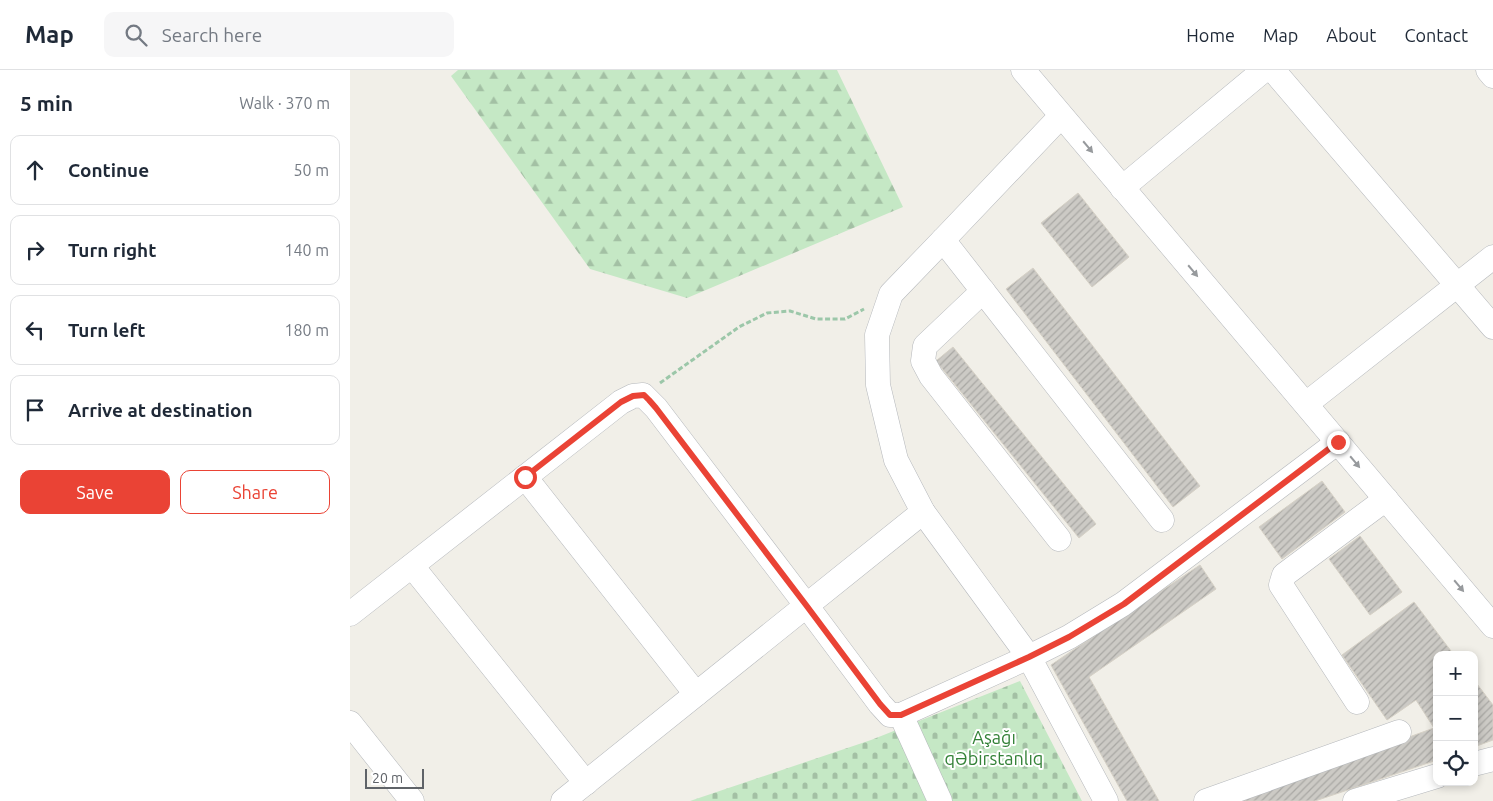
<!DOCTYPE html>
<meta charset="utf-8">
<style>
:root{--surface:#fff;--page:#f6f6f7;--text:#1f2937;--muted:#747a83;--line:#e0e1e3;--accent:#ea4335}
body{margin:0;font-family:Ubuntu,sans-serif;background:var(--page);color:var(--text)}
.controls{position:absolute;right:15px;bottom:15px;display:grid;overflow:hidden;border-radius:10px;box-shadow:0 2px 8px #0003}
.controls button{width:45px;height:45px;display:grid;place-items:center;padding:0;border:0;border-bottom:1px solid var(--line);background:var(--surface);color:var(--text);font:25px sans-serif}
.scale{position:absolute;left:15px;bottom:12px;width:59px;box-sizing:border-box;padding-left:5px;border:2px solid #5f6368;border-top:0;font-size:14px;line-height:18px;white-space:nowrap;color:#5f6368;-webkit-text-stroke:4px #fff;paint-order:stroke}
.stop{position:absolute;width:15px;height:15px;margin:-11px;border:4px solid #ea4335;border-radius:50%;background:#fff}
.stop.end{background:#ea4335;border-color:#fff;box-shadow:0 1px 5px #0008}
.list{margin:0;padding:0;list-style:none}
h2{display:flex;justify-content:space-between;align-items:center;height:65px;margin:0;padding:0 20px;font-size:21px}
h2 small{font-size:16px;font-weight:400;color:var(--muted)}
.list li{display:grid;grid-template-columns:32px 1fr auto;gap:15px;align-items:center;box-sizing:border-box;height:70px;margin:0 10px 10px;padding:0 10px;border:1px solid var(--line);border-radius:10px}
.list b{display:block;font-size:19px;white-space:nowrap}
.list em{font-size:16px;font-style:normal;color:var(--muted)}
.actions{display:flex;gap:10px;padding:15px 20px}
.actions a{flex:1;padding:11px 0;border:1px solid var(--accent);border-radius:10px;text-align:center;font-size:18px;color:var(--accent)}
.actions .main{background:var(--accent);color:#fff}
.icon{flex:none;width:28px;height:28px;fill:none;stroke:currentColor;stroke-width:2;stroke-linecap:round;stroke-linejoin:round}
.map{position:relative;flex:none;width:1143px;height:731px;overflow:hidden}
header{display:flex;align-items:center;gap:30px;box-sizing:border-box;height:70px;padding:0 25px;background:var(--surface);border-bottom:1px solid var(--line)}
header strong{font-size:24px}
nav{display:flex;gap:28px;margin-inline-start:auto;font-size:18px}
.search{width:350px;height:45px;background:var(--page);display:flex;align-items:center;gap:12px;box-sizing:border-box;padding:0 18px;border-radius:10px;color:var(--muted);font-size:19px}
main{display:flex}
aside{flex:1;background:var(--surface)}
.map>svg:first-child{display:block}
.forest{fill:url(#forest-firs)}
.cemetery{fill:url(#cemetery-stones)}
.building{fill:url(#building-hatch);stroke:#d6d1c6}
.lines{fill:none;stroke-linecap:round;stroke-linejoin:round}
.minor-casing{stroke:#b5b8bc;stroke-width:25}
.path{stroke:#9cc7a9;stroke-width:3;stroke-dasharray:5 2.5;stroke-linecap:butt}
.minor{stroke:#fff;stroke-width:24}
.oneway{fill:#979a9d}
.route{stroke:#ea4335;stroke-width:6}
.labels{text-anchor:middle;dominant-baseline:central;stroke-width:4;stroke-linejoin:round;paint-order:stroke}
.park-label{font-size:18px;fill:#348238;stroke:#fff}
</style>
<header>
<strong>Map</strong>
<div class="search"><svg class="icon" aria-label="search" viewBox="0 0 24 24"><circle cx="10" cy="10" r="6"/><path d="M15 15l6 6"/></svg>Search here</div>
<nav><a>Home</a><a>Map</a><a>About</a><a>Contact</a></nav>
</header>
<main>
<aside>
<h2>5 min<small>Walk · 370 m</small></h2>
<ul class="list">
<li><svg class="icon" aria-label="ahead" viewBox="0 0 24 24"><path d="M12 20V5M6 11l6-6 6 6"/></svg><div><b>Continue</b></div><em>50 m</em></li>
<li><svg class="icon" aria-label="right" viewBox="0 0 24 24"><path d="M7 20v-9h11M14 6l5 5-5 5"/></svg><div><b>Turn right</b></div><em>140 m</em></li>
<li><svg class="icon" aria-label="left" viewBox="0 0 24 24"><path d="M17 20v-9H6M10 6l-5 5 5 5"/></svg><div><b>Turn left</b></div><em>180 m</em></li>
<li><svg class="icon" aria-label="arrive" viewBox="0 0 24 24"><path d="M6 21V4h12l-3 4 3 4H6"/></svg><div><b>Arrive at destination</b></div></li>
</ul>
<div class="actions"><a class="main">Save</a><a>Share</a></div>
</aside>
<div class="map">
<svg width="1143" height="731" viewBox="0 0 1143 731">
<defs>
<pattern id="forest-firs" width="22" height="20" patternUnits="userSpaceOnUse" patternTransform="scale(1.25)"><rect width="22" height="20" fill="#c5e8c5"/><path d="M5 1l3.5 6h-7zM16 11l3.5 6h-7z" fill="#a3c0a4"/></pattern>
<pattern id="cemetery-stones" width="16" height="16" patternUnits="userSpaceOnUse" patternTransform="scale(1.25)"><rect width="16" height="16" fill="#c5e8c5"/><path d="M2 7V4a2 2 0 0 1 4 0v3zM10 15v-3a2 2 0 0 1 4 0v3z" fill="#a3c0a4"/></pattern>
<pattern id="building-hatch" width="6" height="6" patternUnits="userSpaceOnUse" patternTransform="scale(1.25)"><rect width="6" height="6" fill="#cccac5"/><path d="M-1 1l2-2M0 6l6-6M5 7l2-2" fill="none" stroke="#a9a8a4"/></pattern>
</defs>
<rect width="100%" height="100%" fill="#f1efe8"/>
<polygon class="forest" points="108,0 487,0 553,137 337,228 240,199 101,6"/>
<polygon class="cemetery" points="670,611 732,731 340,731 521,670"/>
<g class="building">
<polygon points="728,123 779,187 742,217 691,153"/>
<polygon points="683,198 850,416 823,437 656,219"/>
<polygon points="603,277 746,454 729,468 586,291"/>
<polygon points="972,411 995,442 932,489 909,457"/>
<polygon points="1010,466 1052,522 1020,545 979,489"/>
<polygon points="850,495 866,519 739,607 809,731 777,731 701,595"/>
<polygon points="1064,532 1104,585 1087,585 1087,690 965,731 882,731 1084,658 1066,630 1037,650 992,585"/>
<polygon points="1124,610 1143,635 1143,670 1124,677"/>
</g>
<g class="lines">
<defs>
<g id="minor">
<polyline points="673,0 1143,556"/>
<polyline points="923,0 1143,257"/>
<polyline points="1138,0 1143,6"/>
<polyline points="711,46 593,170 541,224 527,265 528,315 546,390 573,442 679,587 756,731"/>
<polyline points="772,118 914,0"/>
<polyline points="593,170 812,450"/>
<polyline points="633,221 575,276 573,291 581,306 709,469"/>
<polyline points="956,334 1143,187"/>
<polyline points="175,407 346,624"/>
<polyline points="62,496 236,713"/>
<polyline points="0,544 271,332 283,326 293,325 306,338 456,535 530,634 540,645 551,645 679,587 719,567 773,534 988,372"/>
<polyline points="1007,632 931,515 934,505 1036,429"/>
<polyline points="551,645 590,731"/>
<polyline points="0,653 62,731"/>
<polyline points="1124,694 1143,689"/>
<polyline points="213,731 573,442"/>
<polyline points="856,731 1049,662"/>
<polyline points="1005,731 1087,706"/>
</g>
</defs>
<use href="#minor" class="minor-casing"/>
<polyline class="path" points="310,313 389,257 417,243 440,241 466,249 495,249 514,239"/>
<use href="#minor" class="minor"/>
</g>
<defs><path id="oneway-solid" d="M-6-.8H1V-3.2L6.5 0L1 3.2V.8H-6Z" transform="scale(1.25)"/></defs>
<g class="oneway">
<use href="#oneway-solid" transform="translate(738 77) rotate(50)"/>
<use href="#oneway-solid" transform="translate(843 201) rotate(50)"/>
<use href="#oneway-solid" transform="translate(1005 392) rotate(50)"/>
<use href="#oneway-solid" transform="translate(1109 516) rotate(50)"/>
</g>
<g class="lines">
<polyline class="route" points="175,407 271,332 283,326 294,325 299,330 306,338 456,535 530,634 540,645 551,645 679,587 719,567 774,534 988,372"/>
</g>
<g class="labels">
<g class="park-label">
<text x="644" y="667">Aşağı<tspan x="644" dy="21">qəbirstanlıq</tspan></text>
</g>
</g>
</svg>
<div class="controls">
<button>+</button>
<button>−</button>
<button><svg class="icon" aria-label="locate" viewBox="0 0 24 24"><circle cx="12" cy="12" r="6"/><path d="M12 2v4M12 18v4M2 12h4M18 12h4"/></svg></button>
</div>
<div class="scale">20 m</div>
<div class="stop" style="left:175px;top:407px"></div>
<div class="stop end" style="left:988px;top:372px"></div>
</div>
</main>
